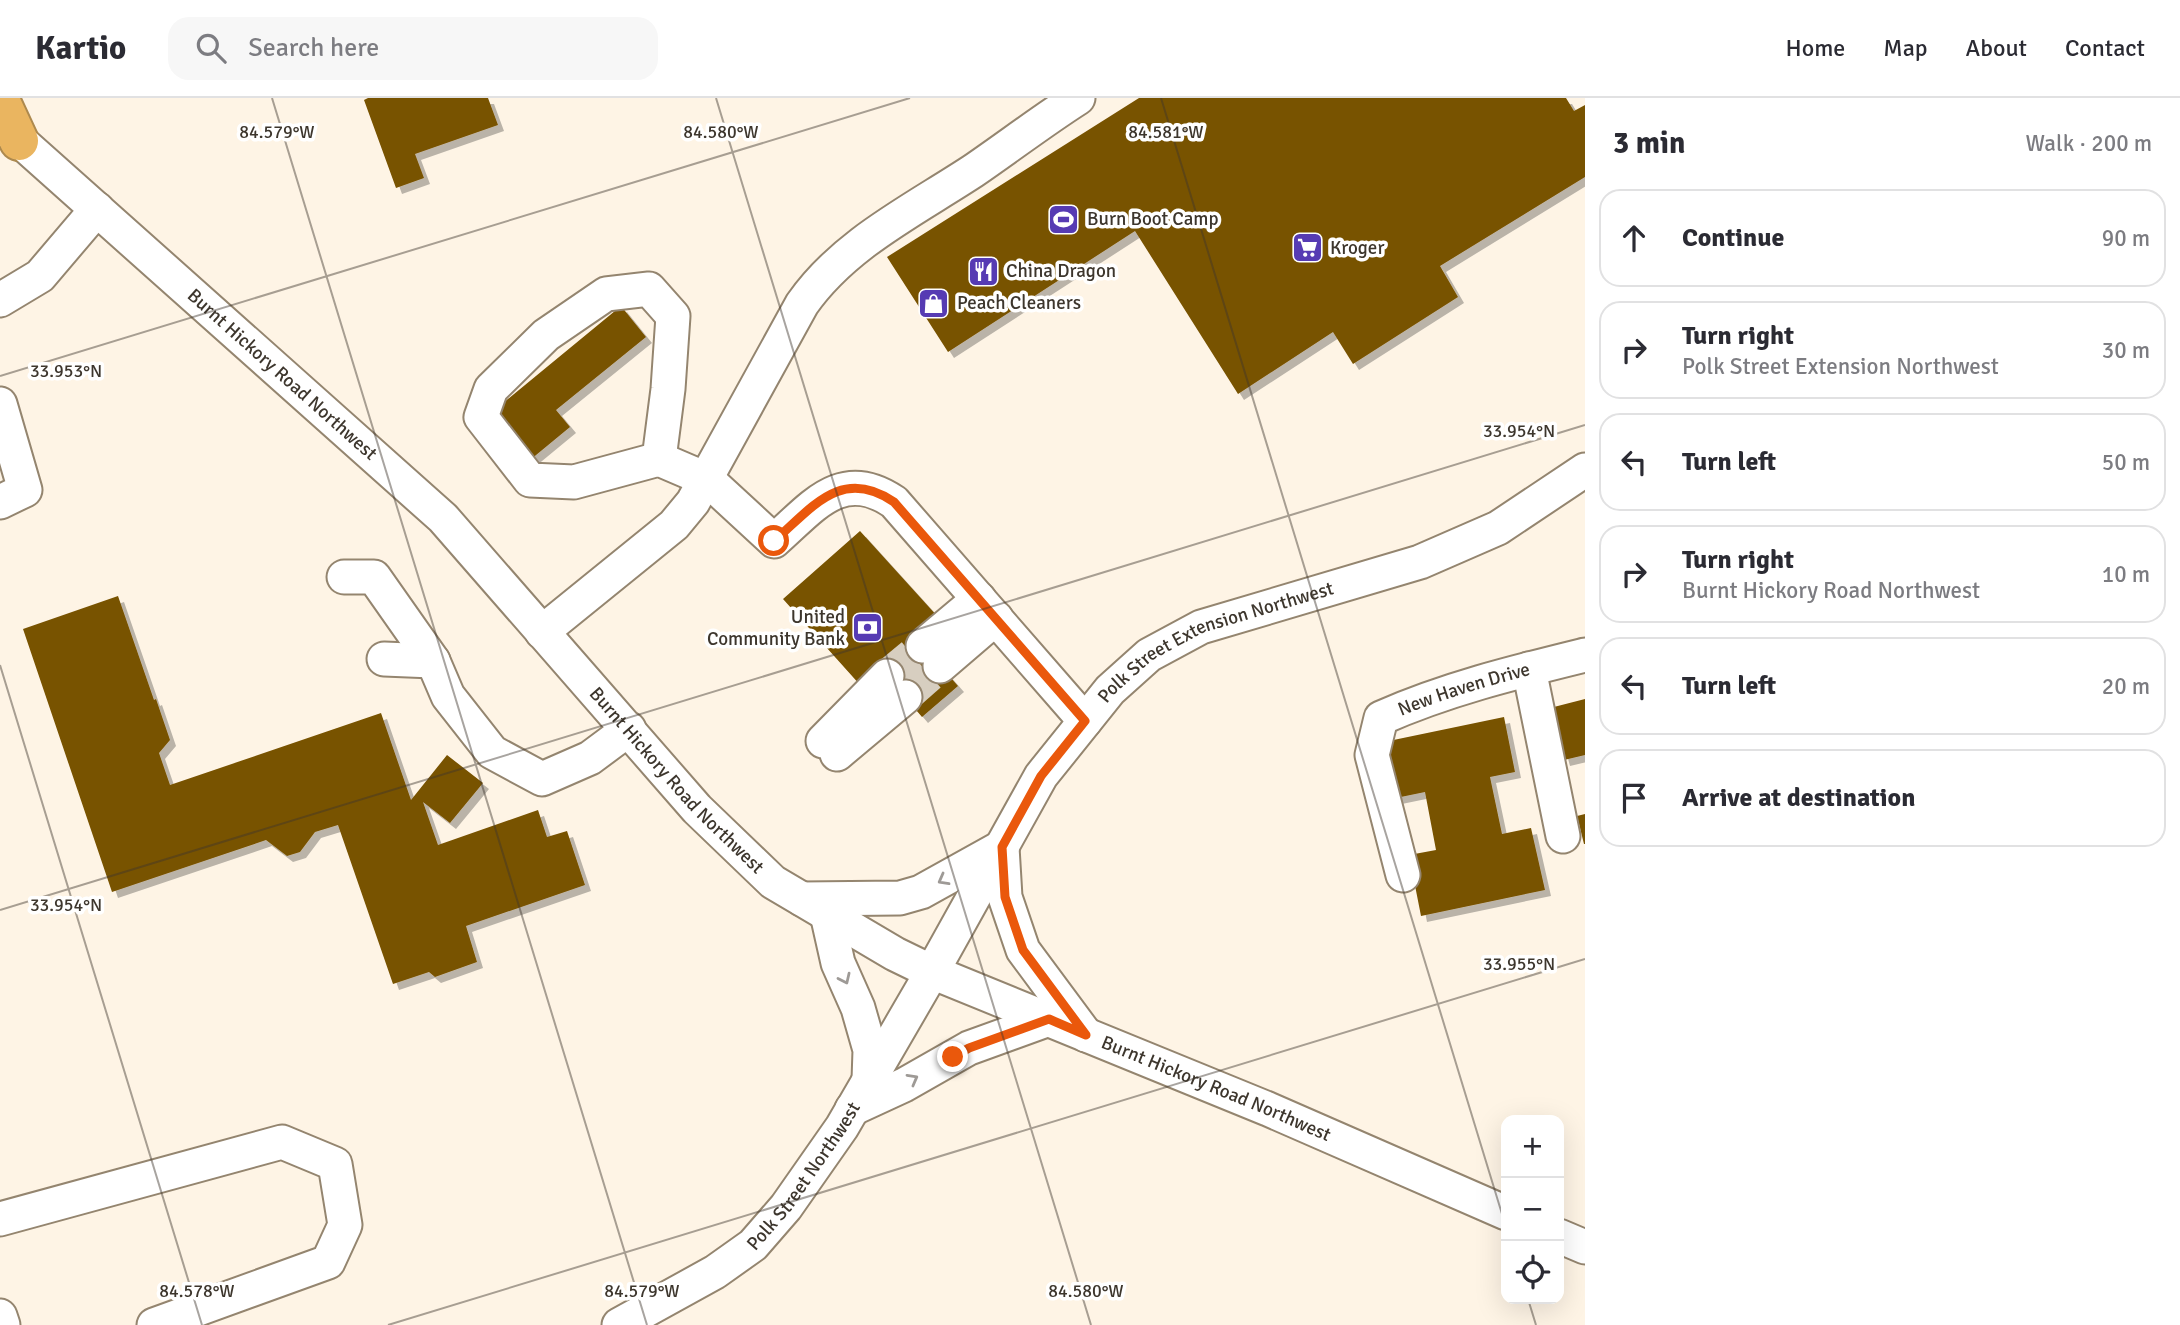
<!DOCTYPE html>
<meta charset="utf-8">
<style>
:root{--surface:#fff;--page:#f7f7f7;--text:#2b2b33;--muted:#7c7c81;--line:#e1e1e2}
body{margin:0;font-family:Signika,sans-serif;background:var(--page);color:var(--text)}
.controls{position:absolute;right:21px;bottom:21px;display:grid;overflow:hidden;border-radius:14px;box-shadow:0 7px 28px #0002}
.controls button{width:63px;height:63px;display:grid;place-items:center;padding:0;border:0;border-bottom:2px solid var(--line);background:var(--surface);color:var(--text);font:35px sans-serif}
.stop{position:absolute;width:21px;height:21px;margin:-16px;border:5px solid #ea580c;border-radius:50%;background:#fff}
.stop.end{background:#ea580c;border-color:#fff;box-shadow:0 2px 7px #0008}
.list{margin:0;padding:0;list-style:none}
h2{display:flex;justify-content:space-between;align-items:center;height:91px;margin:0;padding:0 28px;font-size:30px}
h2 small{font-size:23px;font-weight:400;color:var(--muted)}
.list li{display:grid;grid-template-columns:46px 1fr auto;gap:21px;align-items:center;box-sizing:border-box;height:98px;margin:0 14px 14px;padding:0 14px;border:2px solid var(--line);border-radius:21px}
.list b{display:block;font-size:26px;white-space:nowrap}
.list p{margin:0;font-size:23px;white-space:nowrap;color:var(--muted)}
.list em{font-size:23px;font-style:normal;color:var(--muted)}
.icon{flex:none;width:38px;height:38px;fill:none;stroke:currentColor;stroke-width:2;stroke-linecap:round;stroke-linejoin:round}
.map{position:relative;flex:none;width:1585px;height:1227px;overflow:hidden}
header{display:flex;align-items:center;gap:42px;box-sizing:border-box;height:98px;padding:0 35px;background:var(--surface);border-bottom:2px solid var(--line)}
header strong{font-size:33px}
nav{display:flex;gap:38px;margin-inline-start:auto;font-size:24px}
.search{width:490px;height:63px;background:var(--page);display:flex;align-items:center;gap:18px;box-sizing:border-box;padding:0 24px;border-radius:21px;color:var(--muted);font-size:26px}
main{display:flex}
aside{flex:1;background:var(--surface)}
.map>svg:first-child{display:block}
.building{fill:#785202;filter:url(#shadow)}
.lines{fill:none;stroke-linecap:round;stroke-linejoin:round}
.minor-tunnel{stroke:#d7cec0;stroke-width:33;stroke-dasharray:33 17;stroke-linecap:butt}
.minor-casing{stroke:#94856f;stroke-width:37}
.highway-casing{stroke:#ad894e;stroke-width:42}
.minor{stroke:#fff;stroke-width:33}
.highway{stroke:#eab560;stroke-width:38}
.oneway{stroke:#9e9a96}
.route{stroke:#ea580c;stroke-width:9}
.ticks{fill:none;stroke:#3d362d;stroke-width:2;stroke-opacity:0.45}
.labels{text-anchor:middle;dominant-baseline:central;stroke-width:7;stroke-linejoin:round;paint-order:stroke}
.poi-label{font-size:19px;fill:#3d362d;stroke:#fff;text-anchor:start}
.street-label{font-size:19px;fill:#3d362d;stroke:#fff}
.ticks-label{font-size:18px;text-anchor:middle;fill:#3d362d;stroke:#fff;stroke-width:7;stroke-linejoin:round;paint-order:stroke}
</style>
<header>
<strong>Kartio</strong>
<div class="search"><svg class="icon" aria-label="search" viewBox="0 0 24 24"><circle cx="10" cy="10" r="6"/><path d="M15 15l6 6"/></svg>Search here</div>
<nav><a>Home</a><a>Map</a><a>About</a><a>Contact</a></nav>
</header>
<main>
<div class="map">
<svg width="1585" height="1227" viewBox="0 0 1585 1227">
<defs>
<filter id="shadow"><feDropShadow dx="6" dy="6" stdDeviation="0" flood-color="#0004"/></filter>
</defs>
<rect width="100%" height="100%" fill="#fef4e5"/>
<g class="building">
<polygon points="368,0 488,0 498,27 415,56 424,80 396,90 364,2"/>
<polygon points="1139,0 1566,0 1574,13 1585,7 1585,79 1440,168 1458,199 1353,266 1333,234 1238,296 1135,133 948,254 887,159"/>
<polygon points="621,208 646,239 556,312 570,329 530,362 491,315"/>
<polygon points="860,433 938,519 916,540 958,588 922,619 905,599 861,588 783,501"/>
<polygon points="118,498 154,602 156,601 170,642 159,655 170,687 381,615 411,702 447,657 483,685 450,725 423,704 438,747 538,712 547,739 567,733 585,787 466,828 477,864 435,879 429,874 393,886 338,727 315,734 300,754 287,758 266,742 112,794 23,531"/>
<polygon points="1585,601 1585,657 1564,662 1550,610"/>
<polygon points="1504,619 1515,674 1490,679 1502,736 1531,730 1545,792 1421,818 1409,757 1436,752 1425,694 1391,701 1379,645"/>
<polygon points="1585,716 1585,746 1584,746 1577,718"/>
</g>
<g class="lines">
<g class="minor-tunnel">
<polyline points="887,578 923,548"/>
<polyline points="905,599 940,568"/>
</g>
<defs>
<g id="minor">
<path id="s1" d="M0,25L443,420L697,711L773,784L895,856L932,874L1268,1011L1506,1115"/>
<polyline points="0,202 40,178 97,111"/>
<polyline points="0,306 25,392 0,404"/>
<path d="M659,361L668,291L673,218L649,191L606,196L546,237L491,291L481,319L530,382L574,384L659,361L708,382L774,443C812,410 841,368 894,404L1085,623"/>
<polyline points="344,479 374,479 433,563 448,598 492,654 542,681 590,660 629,631"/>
<path d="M542,534L674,427L693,404L802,206C844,146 912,113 973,73C1008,49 1042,23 1078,0"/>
<polyline points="923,548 979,501"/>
<polyline points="384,561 433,563"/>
<polyline points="940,568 996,520"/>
<polyline points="1529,571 1563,738"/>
<polyline points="823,643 887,578"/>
<polyline points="837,656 905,599"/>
<path id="s2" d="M1403,777L1372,657L1381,620C1446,591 1516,574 1585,557"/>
<polyline points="802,801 900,800 921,794 1002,749 1005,799 1023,852 1086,937"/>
<polyline points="827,816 838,865 858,910 870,952 869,982"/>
<polyline points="852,1011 904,987 969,950 1049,921"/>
<polyline points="0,1121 282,1044 335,1066 345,1127 328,1164 154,1227"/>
<polyline points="1559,1138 1585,1149"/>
<polyline points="0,1218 3,1227"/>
<path id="s3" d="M619,1227L715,1174L753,1147L786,1109L842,1029L932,874L1041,678L1110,592L1149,557L1201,529L1420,464L1498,430L1585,372"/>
</g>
<polyline id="highway" points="0,2 19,43"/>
</defs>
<use href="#minor" class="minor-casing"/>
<use href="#highway" class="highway-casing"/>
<use href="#minor" class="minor"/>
<use href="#highway" class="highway"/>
</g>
<defs><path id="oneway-chevron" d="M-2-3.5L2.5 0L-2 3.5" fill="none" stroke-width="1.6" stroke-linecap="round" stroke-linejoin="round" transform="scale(1.75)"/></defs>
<g class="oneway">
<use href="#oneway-chevron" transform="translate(943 782) rotate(151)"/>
<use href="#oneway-chevron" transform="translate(845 881) rotate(65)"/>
<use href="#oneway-chevron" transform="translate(913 981) rotate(-29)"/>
</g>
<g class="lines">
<path class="route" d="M774,443C812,410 841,368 894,404L1085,623L1041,678L1002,749L1005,799L1023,852L1086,937L1049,921L969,950L953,959"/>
</g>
<path class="ticks" d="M272,0L647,1227M716,0L1091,1227M1161,0L1506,1129M0,278L910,0M0,567L202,1227M0,812L1585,327M1528,1201L1536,1227M388,1227L1585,861"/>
<defs>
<symbol id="stadium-square" viewBox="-11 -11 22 22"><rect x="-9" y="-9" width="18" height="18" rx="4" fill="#563bb3" stroke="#fff"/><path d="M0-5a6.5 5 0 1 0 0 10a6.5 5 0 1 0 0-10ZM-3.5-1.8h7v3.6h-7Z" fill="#fff"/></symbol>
<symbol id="supermarket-square" viewBox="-11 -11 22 22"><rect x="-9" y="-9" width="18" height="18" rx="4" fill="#563bb3" stroke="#fff"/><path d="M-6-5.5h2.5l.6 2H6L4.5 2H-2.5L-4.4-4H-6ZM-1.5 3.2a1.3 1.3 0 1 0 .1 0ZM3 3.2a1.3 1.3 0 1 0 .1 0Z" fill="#fff"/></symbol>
<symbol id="restaurant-square" viewBox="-11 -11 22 22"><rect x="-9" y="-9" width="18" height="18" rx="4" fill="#563bb3" stroke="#fff"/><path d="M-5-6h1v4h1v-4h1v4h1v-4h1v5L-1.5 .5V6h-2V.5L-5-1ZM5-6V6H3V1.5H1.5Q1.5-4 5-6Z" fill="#fff"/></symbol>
<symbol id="shop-square" viewBox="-11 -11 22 22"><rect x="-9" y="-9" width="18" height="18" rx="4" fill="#563bb3" stroke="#fff"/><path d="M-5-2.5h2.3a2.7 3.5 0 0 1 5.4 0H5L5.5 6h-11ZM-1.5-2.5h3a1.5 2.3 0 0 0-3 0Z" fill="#fff"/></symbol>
<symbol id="bank-square" viewBox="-11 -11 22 22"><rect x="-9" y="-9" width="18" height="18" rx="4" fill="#563bb3" stroke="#fff"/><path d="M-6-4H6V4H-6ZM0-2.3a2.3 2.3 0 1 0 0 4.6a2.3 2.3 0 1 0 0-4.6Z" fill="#fff"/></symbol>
</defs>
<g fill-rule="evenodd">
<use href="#stadium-square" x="1046" y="104" width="35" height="35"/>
<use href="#supermarket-square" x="1290" y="132" width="35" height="35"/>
<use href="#restaurant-square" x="966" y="156" width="35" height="35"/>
<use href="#shop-square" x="916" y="188" width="35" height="35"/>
<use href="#bank-square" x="850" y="512" width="35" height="35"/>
</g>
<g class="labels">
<g class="poi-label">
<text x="1087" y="121">Burn Boot Camp</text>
<text x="1330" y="150">Kroger</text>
<text x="1006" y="173">China Dragon</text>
<text x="957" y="205">Peach Cleaners</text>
<text x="845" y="519" text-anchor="end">United<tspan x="845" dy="22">Community Bank</tspan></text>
</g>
<g class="street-label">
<text stroke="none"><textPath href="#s1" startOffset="378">Burnt Hickory Road Northwest</textPath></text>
<text stroke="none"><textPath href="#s3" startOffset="936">Polk Street Extension Northwest</textPath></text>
<text stroke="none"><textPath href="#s2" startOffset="250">New Haven Drive</textPath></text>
<text stroke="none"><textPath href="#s1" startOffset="945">Burnt Hickory Road Northwest</textPath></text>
<text stroke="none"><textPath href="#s1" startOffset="1575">Burnt Hickory Road Northwest</textPath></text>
<text stroke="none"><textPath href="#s3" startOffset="242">Polk Street Northwest</textPath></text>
</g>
</g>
<g class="ticks-label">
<text x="277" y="40">84.579°W</text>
<text x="721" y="40">84.580°W</text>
<text x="1166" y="40">84.581°W</text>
<text x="66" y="279">33.953°N</text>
<text x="1519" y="339">33.954°N</text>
<text x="66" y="813">33.954°N</text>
<text x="1519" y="872">33.955°N</text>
<text x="197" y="1199">84.578°W</text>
<text x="642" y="1199">84.579°W</text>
<text x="1086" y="1199">84.580°W</text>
</g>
</svg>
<div class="controls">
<button>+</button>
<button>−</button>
<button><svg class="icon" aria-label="locate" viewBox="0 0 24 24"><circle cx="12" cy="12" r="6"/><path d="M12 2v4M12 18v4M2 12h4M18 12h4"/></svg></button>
</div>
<div class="stop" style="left:774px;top:443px"></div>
<div class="stop end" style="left:953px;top:959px"></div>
</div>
<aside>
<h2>3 min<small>Walk · 200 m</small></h2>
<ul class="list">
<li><svg class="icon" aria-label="ahead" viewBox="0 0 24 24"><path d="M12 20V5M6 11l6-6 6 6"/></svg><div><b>Continue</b></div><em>90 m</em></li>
<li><svg class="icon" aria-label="right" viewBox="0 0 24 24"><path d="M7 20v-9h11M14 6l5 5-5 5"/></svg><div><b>Turn right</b><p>Polk Street Extension Northwest</p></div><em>30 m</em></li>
<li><svg class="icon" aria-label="left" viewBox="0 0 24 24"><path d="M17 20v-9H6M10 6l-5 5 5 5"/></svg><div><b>Turn left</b></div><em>50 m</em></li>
<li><svg class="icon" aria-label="right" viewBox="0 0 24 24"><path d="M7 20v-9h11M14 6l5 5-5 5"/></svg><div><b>Turn right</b><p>Burnt Hickory Road Northwest</p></div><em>10 m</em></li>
<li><svg class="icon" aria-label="left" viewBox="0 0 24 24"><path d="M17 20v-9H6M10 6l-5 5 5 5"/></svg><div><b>Turn left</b></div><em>20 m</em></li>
<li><svg class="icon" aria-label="arrive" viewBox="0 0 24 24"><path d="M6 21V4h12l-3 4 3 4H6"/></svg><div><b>Arrive at destination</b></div></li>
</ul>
</aside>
</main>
